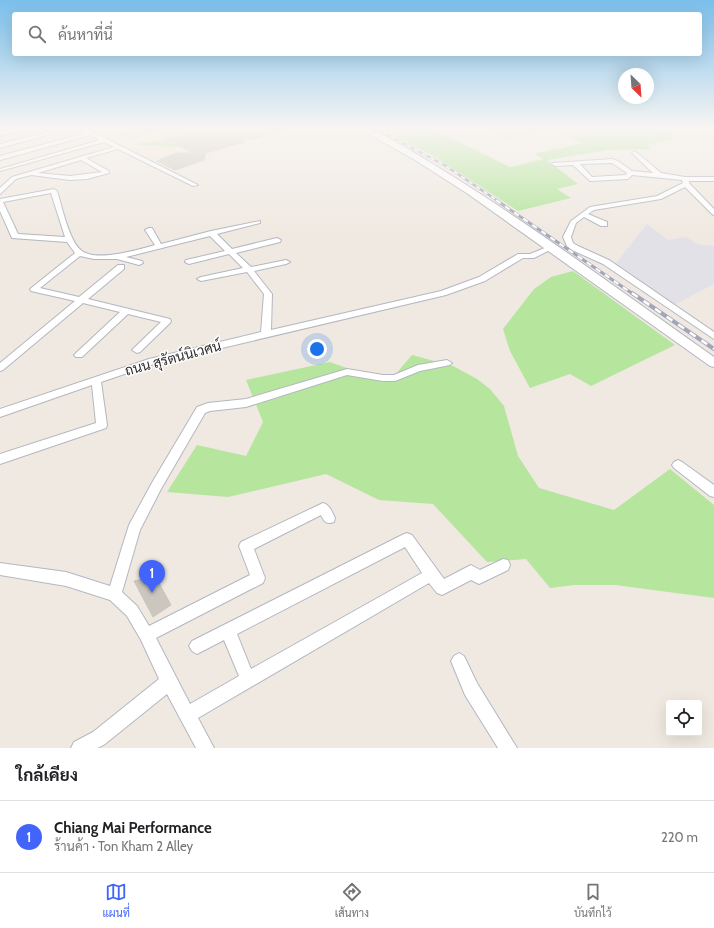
<!DOCTYPE html>
<html lang="th">
<meta charset="utf-8">
<style>
:root{--surface:#fff;--page:#f2f2f2;--text:#202124;--muted:#757577;--line:#e0e0e0;--accent:#4264fb}
body{margin:0;font-family:Cabin,Sarabun,sans-serif;background:var(--page);color:var(--text)}
.controls{position:absolute;right:12px;bottom:12px;display:grid;overflow:hidden;border-radius:4px;box-shadow:0 4px 16px #0002}
.controls button{width:36px;height:36px;display:grid;place-items:center;padding:0;border:0;border-bottom:1px solid var(--line);background:var(--surface);color:var(--text);font:20px sans-serif}
.compass{position:absolute;left:618px;top:68px;width:36px;height:36px;border-radius:50%;background:var(--surface);box-shadow:0 4px 16px #0002;rotate:155deg}
.you{position:absolute;left:317px;top:349px;width:14px;height:14px;margin:-10px;border:3px solid #fff;border-radius:50%;background:#1a73e8;box-shadow:0 0 0 6px #1a73e833}
.badge{display:grid;place-items:center;width:26px;height:26px;border-radius:50%;background:var(--accent);color:#fff;font-size:13px;font-weight:700}
.pin{position:absolute;translate:-50% -33px;filter:drop-shadow(0 1px 2px #0008)}
.pin::after{content:'';position:absolute;top:21px;width:14px;height:12px;background:inherit;clip-path:polygon(0 0,100% 0,50% 100%)}
.list{margin:0;padding:0;list-style:none}
h2{display:flex;justify-content:space-between;align-items:center;height:52px;margin:0;padding:0 16px;font-size:17px}
h2 small{font-size:13px;font-weight:400;color:var(--muted)}
.list li{display:grid;grid-template-columns:26px 1fr auto;gap:12px;align-items:center;box-sizing:border-box;height:72px;padding:0 16px;border-top:1px solid var(--line)}
.list b{display:block;font-size:15px;white-space:nowrap}
.list p{margin:0;font-size:13px;white-space:nowrap;color:var(--muted)}
.list em{font-size:13px;font-style:normal;color:var(--muted)}
.icon{flex:none;width:22px;height:22px;fill:none;stroke:currentColor;stroke-width:2;stroke-linecap:round;stroke-linejoin:round}
.map{position:relative;flex:none;width:714px;height:748px;overflow:hidden}
.search{position:absolute;background:var(--surface);box-shadow:0 4px 16px #0002;left:12px;right:12px;top:12px;height:44px;display:flex;align-items:center;gap:10px;box-sizing:border-box;padding:0 14px;border-radius:4px;color:var(--muted);font-size:15px}
.sheet{height:124px;background:var(--surface)}
nav{display:flex;justify-content:space-around;align-items:center;box-sizing:border-box;height:56px;border-top:1px solid var(--line);background:var(--surface);font-size:11px;color:var(--muted)}
nav a{display:grid;justify-items:center;gap:2px}
nav .on{color:var(--accent)}
.map>svg:first-child{display:block}
.industrial{fill:#e3e1e8}
.education{fill:#f0e6d1}
.green{fill:#b6e59e}
.building{fill:#cbc7bf;stroke:#cbc5ba}
.lines{fill:none;stroke-linecap:round;stroke-linejoin:round}
.minor-casing{stroke:#b4b7c1;stroke-width:2}
.secondary-casing{stroke:#b4b7c1;stroke-width:2}
.minor{fill:#fff;fill-rule:evenodd}
.secondary{fill:#fff;fill-rule:evenodd}
.rail-far2-casing{stroke:#a3a6b8;stroke-width:2.5}
.rail-far1-casing{stroke:#a3a6b8;stroke-width:3}
.rail-casing{stroke:#a3a6b8;stroke-width:4}
.rail-far2{stroke:#fff;stroke-width:1.5;stroke-dasharray:4.5;stroke-linecap:butt}
.rail-far1{stroke:#fff;stroke-width:2;stroke-dasharray:5.5;stroke-linecap:butt}
.rail{stroke:#fff;stroke-width:2.5;stroke-dasharray:7;stroke-linecap:butt}
.labels{text-anchor:middle;dominant-baseline:central;stroke-width:3;stroke-linejoin:round;paint-order:stroke}
.street-label{font-size:14px;fill:#2e2e2e;stroke:#fff}
</style>
<div class="map">
<svg width="714" height="748" viewBox="0 0 714 748">
<rect width="100%" height="100%" fill="#efe9e1"/>
<polygon class="industrial" points="647,224 668,240 686,237 697,244 714,246 714,284 674,305 614,266"/>
<polygon class="education" points="87,128 284,128 285,132 176,171"/>
<g class="green">
<polygon points="140,128 159,128 158,131 149,131 147,133 128,139 116,133"/>
<path d="M162,128H204V129H206C194,133 177,141 166,135L173,133L172,132H181L182,130L161,131Z"/>
<polygon points="379,128 430,128 510,167 544,159 534,154 584,143 552,130 507,139 484,128 644,128 649,130 655,128 672,135 673,139 646,145 651,149 607,150 547,160 578,184 557,189 571,198 518,211 437,158"/>
<path d="M158,140H165L179,147C172,148 167,146 160,146C151,145 148,148 138,144Z"/>
<polygon points="573,271 675,345 591,386 570,374 530,388 510,351 503,329 534,289 551,277"/>
<polygon points="412,355 453,366 477,379 490,389 504,406 518,456 539,488 614,510 670,469 714,505 714,598 615,585 574,585 550,588 526,559 487,562 433,504 379,500 326,474 228,497 167,492 197,445 246,456 263,422 246,380 330,362 355,371 394,376"/>
</g>
<g class="building">
<polygon points="220,128 283,128 283,129 251,140 245,137 243,144 240,143 206,153 204,160 175,170 157,161 176,153 194,153 162,138 182,137 186,129 222,129"/>
<polygon points="155,576 171,605 153,617 134,581"/>
</g>
<g class="lines">
<defs>
<g id="minor">
<polygon points="18,128 27,128 0,136 0,132"/>
<polygon points="64,128 73,128 0,148 0,144"/>
<path d="M78,128H85L198,185L193,186L118,149L86,158L109,171V173L87,179L70,180L31,175L16,179L0,194V188L12,177L114,147L104,142L0,171V169L100,140L90,135L0,160V156L86,133ZM81,160L102,172L70,176L38,173Z"/>
<path d="M635,151L661,173L685,177H714V181H689V183L714,209V215L712,214L685,187L661,199L594,210L588,214L607,222V226H601L584,217L576,223L571,237L573,243L578,246L609,260L714,332V339L603,264L572,250L567,246L563,237L571,221L590,207L657,196L683,183L682,180L632,175L628,179L590,181L573,165L555,166L552,164L553,163L612,159L618,161L632,171L653,173L633,154L632,153ZM612,163L627,173L626,175L592,177L580,164Z"/>
<path d="M54,189L57,191C62,206 69,242 82,251C97,262 138,250 155,245L145,230L149,228H152L161,244L211,231L260,221V223L217,234L232,249L277,238L281,240L280,242L236,253L251,267L286,260L290,262L286,264L254,271L272,294L271,330L441,291L479,277L518,254H530L552,245L556,247L534,258H523L485,281L446,295L154,364L101,382L107,425L106,428L0,464V454L96,423L92,385L0,417V409L149,359L261,332L264,294L247,272L201,281L197,279L201,277L243,268L229,254L189,264L185,262L186,260L225,251L210,236L126,257L142,261L143,263L139,265L117,259H94L80,256L40,288L79,297L118,265H124V269L88,299L170,319L171,321L170,323L140,352L137,353L132,350L161,322L128,314L82,357H76L74,355L76,353L120,312L83,303L3,370L0,371V363L75,301L31,291L30,289L75,253L67,242L12,238L0,211V199ZM51,193L65,237L18,234L3,202Z"/>
<path d="M447,360L452,363L450,365L420,371L395,381H383L347,375L246,407L210,411L205,413L161,489L140,530L122,592L137,606L149,626L250,575L239,546L241,542L323,503C330,505 332,512 335,518L334,522C326,525 324,521 321,515L254,549L265,578L263,583L156,638L190,704L239,676L224,640L197,654L192,651L189,646L192,641L402,535L407,533L412,535L444,579L471,565L480,570L503,559L508,560L510,565L508,570L479,584L471,580L442,595L437,593L429,583L198,718L214,748H196L167,694L105,744L98,748H71L74,742L93,732L159,679L141,640L127,616L110,600L66,586L0,575V563L66,572L110,586L129,525L153,481L197,407L208,403L246,399L347,369L383,375H394L418,365ZM405,547L422,573L251,669L237,634Z"/>
<polygon points="678,460 682,462 714,485 714,497 710,496 674,468 672,465 674,462"/>
<polygon points="459,653 464,656 477,683 517,748 498,748 465,695 451,661 454,656"/>
</g>
<path id="secondary" d="M358,128C377,128 411,151 428,161C527,221 620,291 714,357V367L710,366L468,194L415,160Z"/>
</defs>
<use href="#minor" class="minor-casing"/>
<use href="#secondary" class="secondary-casing"/>
<use href="#minor" class="minor"/>
<use href="#secondary" class="secondary"/>
<defs>
<polyline id="rail-far2" points="375,128 446,166 498,201"/>
<polyline id="rail-far1" points="496,200 633,294"/>
<polyline id="rail" points="632,293 714,349"/>
</defs>
<use href="#rail-far2" class="rail-far2-casing"/>
<use href="#rail-far1" class="rail-far1-casing"/>
<use href="#rail" class="rail-casing"/>
<use href="#rail-far2" class="rail-far2"/>
<use href="#rail-far1" class="rail-far1"/>
<use href="#rail" class="rail"/>
</g>
<linearGradient id="sky" x2="0" y2="1"><stop stop-color="#7abfeb"/><stop offset="0.55" stop-color="#f8f5f2"/><stop offset="1" stop-color="#f8f5f2" stop-opacity="0"/></linearGradient>
<rect width="714" height="233" fill="url(#sky)"/>
<g class="labels">
<g class="street-label">
<text transform="translate(173 358) rotate(-15)">ถนน สุรัตน์นิเวศน์</text>
</g>
</g>
</svg>
<div class="controls">
<button><svg class="icon" aria-label="locate" viewBox="0 0 24 24"><circle cx="12" cy="12" r="6"/><path d="M12 2v4M12 18v4M2 12h4M18 12h4"/></svg></button>
</div>
<svg class="compass" viewBox="-18 -18 36 36"><path d="M0-13l5 13h-10z" fill="#e53935"/><path d="M0 13l5-13h-10z" fill="#757577"/></svg>
<div class="you"></div>
<div class="pin badge" style="left:152px;top:593px">1</div>
<div class="search"><svg class="icon" aria-label="search" viewBox="0 0 24 24"><circle cx="10" cy="10" r="6"/><path d="M15 15l6 6"/></svg>ค้นหาที่นี่</div>
</div>
<section class="sheet">
<h2>ใกล้เคียง<small></small></h2>
<ul class="list">
<li><span class="badge">1</span><div><b>Chiang Mai Performance</b><p>ร้านค้า · Ton Kham 2 Alley</p></div><em>220 m</em></li>
</ul>
</section>
<nav>
<a class="on"><svg class="icon" aria-label="map" viewBox="0 0 24 24"><path d="M3 6l6-2 6 2 6-2v14l-6 2-6-2-6 2zM9 4v14M15 6v14"/></svg>แผนที่</a>
<a><svg class="icon" aria-label="directions" viewBox="0 0 24 24"><path d="M12 3l9 9-9 9-9-9zM9 14v-3h6M13 9l2 2-2 2"/></svg>เส้นทาง</a>
<a><svg class="icon" aria-label="saved" viewBox="0 0 24 24"><path d="M7 4h10v16l-5-4-5 4z"/></svg>บันทึกไว้</a>
</nav>
